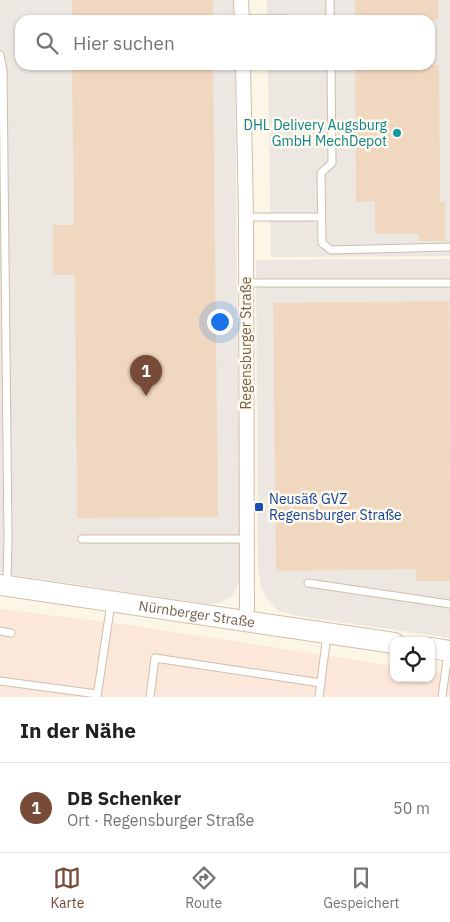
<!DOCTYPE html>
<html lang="de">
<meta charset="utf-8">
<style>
:root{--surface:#fff;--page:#f2f2f2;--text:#202124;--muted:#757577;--line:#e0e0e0;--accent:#774b38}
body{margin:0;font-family:"IBM Plex Sans",sans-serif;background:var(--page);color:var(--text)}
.controls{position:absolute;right:15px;bottom:15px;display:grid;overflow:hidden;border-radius:10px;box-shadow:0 1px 4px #0004}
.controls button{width:45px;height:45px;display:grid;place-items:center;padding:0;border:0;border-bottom:1px solid var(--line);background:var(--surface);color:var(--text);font:25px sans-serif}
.you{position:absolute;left:219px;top:321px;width:18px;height:18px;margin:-12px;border:4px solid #fff;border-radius:50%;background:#1a73e8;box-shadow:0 0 0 8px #1a73e833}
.badge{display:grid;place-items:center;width:32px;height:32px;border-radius:50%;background:var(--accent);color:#fff;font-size:16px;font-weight:700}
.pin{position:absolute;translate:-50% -41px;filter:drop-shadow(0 1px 2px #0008)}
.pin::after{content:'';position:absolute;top:26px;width:18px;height:15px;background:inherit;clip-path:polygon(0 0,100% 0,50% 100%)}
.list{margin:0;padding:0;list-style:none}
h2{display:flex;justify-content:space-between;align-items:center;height:65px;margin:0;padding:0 20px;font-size:21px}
h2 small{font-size:16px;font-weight:400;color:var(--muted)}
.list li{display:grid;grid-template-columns:32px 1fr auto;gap:15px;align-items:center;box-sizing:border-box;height:90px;padding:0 20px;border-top:1px solid var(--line)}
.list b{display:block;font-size:19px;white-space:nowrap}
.list p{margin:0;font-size:16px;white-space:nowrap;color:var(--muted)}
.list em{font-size:16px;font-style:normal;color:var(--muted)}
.icon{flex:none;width:28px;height:28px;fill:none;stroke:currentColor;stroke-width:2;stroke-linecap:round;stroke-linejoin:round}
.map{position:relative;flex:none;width:450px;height:697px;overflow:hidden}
.search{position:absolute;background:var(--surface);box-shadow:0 1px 4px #0004;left:15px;right:15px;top:15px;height:55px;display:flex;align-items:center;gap:12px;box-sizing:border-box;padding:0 18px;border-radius:15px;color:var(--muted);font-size:19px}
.sheet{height:155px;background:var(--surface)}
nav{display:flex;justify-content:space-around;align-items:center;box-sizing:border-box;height:70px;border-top:1px solid var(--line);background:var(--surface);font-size:14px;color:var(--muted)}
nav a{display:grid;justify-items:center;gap:2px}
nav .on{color:var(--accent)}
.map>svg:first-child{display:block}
.commercial{fill:#fce8db}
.industrial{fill:#ece7e0}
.building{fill:#f0d7bf}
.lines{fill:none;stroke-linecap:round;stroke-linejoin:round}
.lane-casing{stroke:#cdbead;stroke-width:9}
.street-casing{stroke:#cdbead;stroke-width:16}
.secondary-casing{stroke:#d0bfab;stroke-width:22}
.lane{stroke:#fff;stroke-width:7}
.street{stroke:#fff;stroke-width:14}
.secondary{stroke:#fff;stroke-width:20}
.culture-dot{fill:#0f9aa8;stroke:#fef9ed;stroke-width:2}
.transit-dot{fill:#1a4fb4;stroke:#fef9ed;stroke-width:2}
.labels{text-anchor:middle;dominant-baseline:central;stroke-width:5;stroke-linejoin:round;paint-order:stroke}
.culture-label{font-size:14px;fill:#0d838f;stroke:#fef9ed;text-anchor:end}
.street-label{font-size:14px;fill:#755e4c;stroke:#fef9ed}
.transit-label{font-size:14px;fill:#164399;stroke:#fef9ed;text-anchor:start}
</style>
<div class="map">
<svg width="450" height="697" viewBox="0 0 450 697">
<rect width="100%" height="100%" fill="#fcf6e7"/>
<polygon class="commercial" points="0,609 129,625 394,666 394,678 431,678 431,672 450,675 450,697 0,697"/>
<g class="industrial">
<polygon points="0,0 235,0 235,20 20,20 20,65 235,65 240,580 236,590 231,597 219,603 208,604 0,573"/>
<polygon points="267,0 450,0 450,256 271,257 268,65 430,65 430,20 267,20"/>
<polygon points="450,259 450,638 299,616 279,611 267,599 261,588 258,566 256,260"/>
</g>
<g class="building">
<rect x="72" y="0" width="141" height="20"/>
<rect x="355" y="0" width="83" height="20"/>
<polygon points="72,65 213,65 218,517 77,518 75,275 53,275 53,225 74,225"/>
<polygon points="355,65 439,65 440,202 445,202 445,241 419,241 419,234 375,234 375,201 356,202"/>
<polygon points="449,301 450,581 416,581 416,569 276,571 273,303"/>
</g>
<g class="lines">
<defs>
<g id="lane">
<polyline points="330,0 330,20"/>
<polyline points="242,19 285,19"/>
<polyline points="0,55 3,70 8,537 7,584"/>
<polyline points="331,65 332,163 321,173 322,243 331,250 450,247"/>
<polyline points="246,217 321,217"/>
<polyline points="246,283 450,283"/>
<polyline points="82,539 247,539"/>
<polyline points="308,583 450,604"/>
<polyline points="0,631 11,633"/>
<polyline points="0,681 97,694"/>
<polyline points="97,697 111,603"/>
<polyline points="150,697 155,658 321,683"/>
<polyline points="319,697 327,635"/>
<polyline points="442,697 448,653"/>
</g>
<g id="street">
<polyline points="241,0 242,20"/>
<polyline points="243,65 246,217 247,608 245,621"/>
</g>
<g id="secondary">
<path id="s1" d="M0,585L394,643"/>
<polyline points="431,648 450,651"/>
</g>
</defs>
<use href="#lane" class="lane-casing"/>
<use href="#street" class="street-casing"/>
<use href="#secondary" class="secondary-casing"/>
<use href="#lane" class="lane"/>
<use href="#street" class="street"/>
<use href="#secondary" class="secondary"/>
</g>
<circle class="culture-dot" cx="397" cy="133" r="5"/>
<rect class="transit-dot" x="254" y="502" width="10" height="10" rx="2.5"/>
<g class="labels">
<g class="culture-label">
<text x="387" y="125">DHL Delivery Augsburg<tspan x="387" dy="16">GmbH MechDepot</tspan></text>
</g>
<g class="street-label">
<text transform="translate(246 343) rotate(-90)">Regensburger Straße</text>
<text stroke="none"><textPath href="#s1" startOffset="199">Nürnberger Straße</textPath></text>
</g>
<g class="transit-label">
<text x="269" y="499">Neusäß GVZ<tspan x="269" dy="16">Regensburger Straße</tspan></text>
</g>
</g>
</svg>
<div class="controls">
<button><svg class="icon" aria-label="locate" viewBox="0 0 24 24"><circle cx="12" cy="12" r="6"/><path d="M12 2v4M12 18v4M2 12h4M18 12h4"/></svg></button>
</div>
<div class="you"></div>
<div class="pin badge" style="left:146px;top:396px">1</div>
<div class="search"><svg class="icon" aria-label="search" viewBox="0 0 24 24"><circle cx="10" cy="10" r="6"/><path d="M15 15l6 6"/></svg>Hier suchen</div>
</div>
<section class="sheet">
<h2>In der Nähe<small></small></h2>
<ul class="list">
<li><span class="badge">1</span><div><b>DB Schenker</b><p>Ort · Regensburger Straße</p></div><em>50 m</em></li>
</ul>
</section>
<nav>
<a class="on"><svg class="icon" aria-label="map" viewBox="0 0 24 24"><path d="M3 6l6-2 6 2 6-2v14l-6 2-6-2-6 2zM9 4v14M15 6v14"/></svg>Karte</a>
<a><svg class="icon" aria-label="directions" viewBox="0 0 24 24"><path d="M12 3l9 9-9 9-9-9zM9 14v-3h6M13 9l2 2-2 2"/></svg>Route</a>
<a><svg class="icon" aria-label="saved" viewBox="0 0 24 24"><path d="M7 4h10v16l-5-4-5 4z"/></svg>Gespeichert</a>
</nav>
